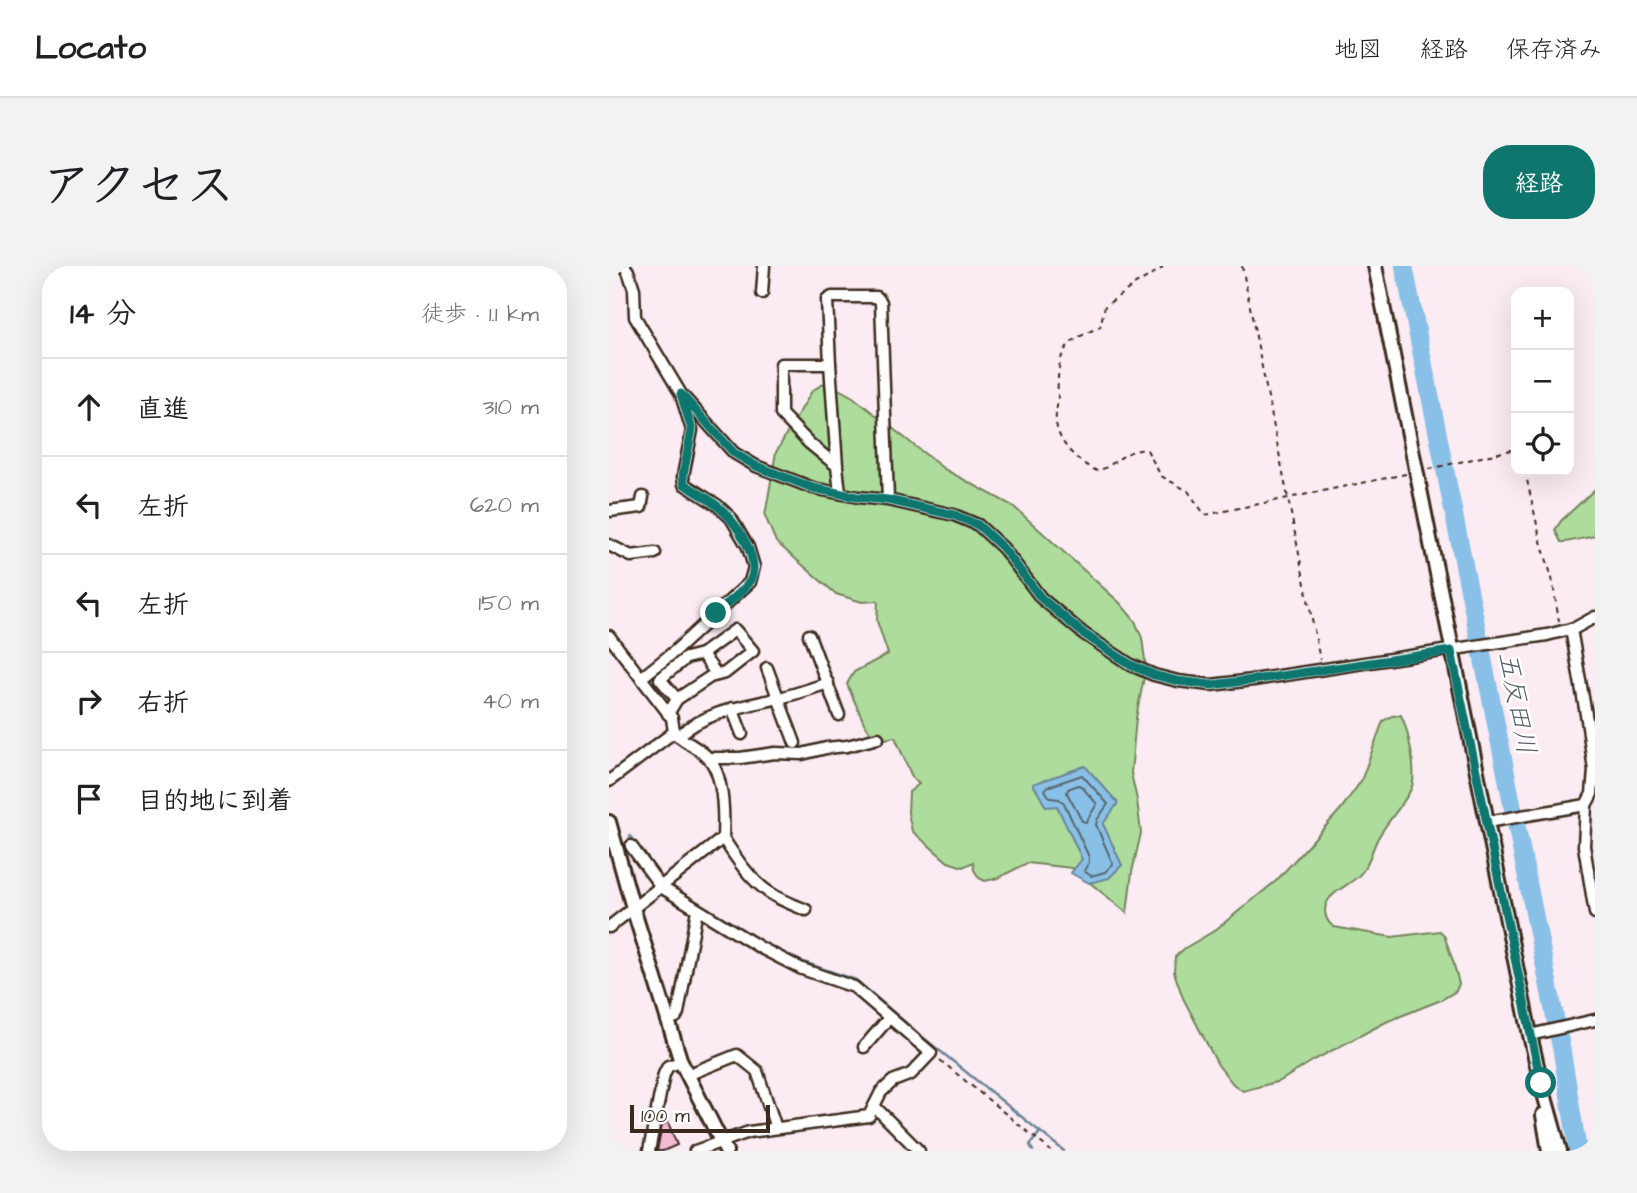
<!DOCTYPE html>
<html lang="ja">
<meta charset="utf-8">
<style>
:root{--surface:#fff;--page:#f2f2f2;--text:#202124;--muted:#757577;--line:#e0e0e0;--accent:#0f766e}
body{margin:0;font-family:"Architects Daughter","Klee One",sans-serif;background:var(--page);color:var(--text)}
.controls{position:absolute;right:21px;top:21px;display:grid;overflow:hidden;border-radius:14px;box-shadow:0 7px 28px #0002}
.controls button{width:63px;height:63px;display:grid;place-items:center;padding:0;border:0;border-bottom:2px solid var(--line);background:var(--surface);color:var(--text);font:35px sans-serif}
.scale{position:absolute;left:21px;bottom:18px;width:140px;box-sizing:border-box;padding-left:7px;border:4px solid #3b2a1e;border-top:0;font-size:19px;line-height:24px;white-space:nowrap;color:#3b2a1e;-webkit-text-stroke:5px #fff;paint-order:stroke}
.stop{position:absolute;width:21px;height:21px;margin:-16px;border:5px solid #0f766e;border-radius:50%;background:#fff}
.stop.end{background:#0f766e;border-color:#fff;box-shadow:0 2px 7px #0008}
.list{margin:0;padding:0;list-style:none}
h2{display:flex;justify-content:space-between;align-items:center;height:91px;margin:0;padding:0 28px;font-size:30px}
h2 small{font-size:23px;font-weight:400;color:var(--muted)}
.list li{display:grid;grid-template-columns:46px 1fr auto;gap:21px;align-items:center;box-sizing:border-box;height:98px;padding:0 28px;border-top:2px solid var(--line)}
.list b{display:block;font-size:26px;white-space:nowrap}
.list em{font-size:23px;font-style:normal;color:var(--muted)}
.icon{flex:none;width:38px;height:38px;fill:none;stroke:currentColor;stroke-width:2;stroke-linecap:round;stroke-linejoin:round}
.map{position:relative;flex:none;width:986px;height:885px;overflow:hidden;border-radius:28px}
header{display:flex;align-items:center;gap:42px;box-sizing:border-box;height:98px;padding:0 35px;background:var(--surface);border-bottom:2px solid var(--line)}
header strong{font-size:33px}
nav{display:flex;gap:38px;margin-inline-start:auto;font-size:24px}
.intro{display:flex;align-items:center;justify-content:space-between;box-sizing:border-box;height:168px;padding:0 42px}
h1{margin:0;font-size:49px}
.button{padding:18px 32px;border-radius:28px;background:var(--accent);color:#fff;font-size:24px;font-weight:700}
main{display:flex;gap:42px;padding:0 42px}
aside{flex:1;background:var(--surface);border-radius:28px;box-shadow:0 7px 28px #0002}
.map>svg:first-child{display:block}
.green{fill:#addc9c;stroke:#74835d;stroke-width:2}
.water{fill:#89c0e7;stroke:#6a8497;stroke-width:2}
.lines{fill:none;stroke-linecap:round;stroke-linejoin:round}
.shore{stroke:#5a666e;stroke-width:2}
.stream{stroke:#6a8497;stroke-width:2.5}
.river{stroke:#89c0e7;stroke-width:18}
.building{fill:#f2bbd3;stroke:#3b2a1e;stroke-width:2}
.street-casing{stroke:#3b2a1e;stroke-width:15}
.secondary-casing{stroke:#3b2a1e;stroke-width:18}
.path{stroke:#3b2a1e;stroke-width:2;stroke-dasharray:5 5;stroke-linecap:butt}
.street{stroke:#fff;stroke-width:10}
.secondary{stroke:#fff;stroke-width:12}
.route{stroke:#0f766e;stroke-width:9}
.labels{text-anchor:middle;dominant-baseline:central;stroke-width:5;stroke-linejoin:round;paint-order:stroke}
.water-label{font-size:26px;font-style:italic;fill:#565e64;stroke:#fff}
</style>
<header>
<strong>Locato</strong>
<nav><a>地図</a><a>経路</a><a>保存済み</a></nav>
</header>
<div class="intro"><h1>アクセス</h1><a class="button">経路</a></div>
<main>
<aside>
<h2>14 分<small>徒歩 · 1.1 km</small></h2>
<ul class="list">
<li><svg class="icon" aria-label="ahead" viewBox="0 0 24 24"><path d="M12 20V5M6 11l6-6 6 6"/></svg><div><b>直進</b></div><em>310 m</em></li>
<li><svg class="icon" aria-label="left" viewBox="0 0 24 24"><path d="M17 20v-9H6M10 6l-5 5 5 5"/></svg><div><b>左折</b></div><em>620 m</em></li>
<li><svg class="icon" aria-label="left" viewBox="0 0 24 24"><path d="M17 20v-9H6M10 6l-5 5 5 5"/></svg><div><b>左折</b></div><em>150 m</em></li>
<li><svg class="icon" aria-label="right" viewBox="0 0 24 24"><path d="M7 20v-9h11M14 6l5 5-5 5"/></svg><div><b>右折</b></div><em>40 m</em></li>
<li><svg class="icon" aria-label="arrive" viewBox="0 0 24 24"><path d="M6 21V4h12l-3 4 3 4H6"/></svg><div><b>目的地に到着</b></div></li>
</ul>
</aside>
<div class="map">
<svg width="986" height="885" viewBox="0 0 986 885">
<rect width="100%" height="100%" fill="#fbebf2"/>
<filter id="ink" filterUnits="userSpaceOnUse"><feTurbulence type="fractalNoise" baseFrequency=".0143" numOctaves="2"/><feDisplacementMap in="SourceGraphic" scale="14" xChannelSelector="R" yChannelSelector="G"/><feConvolveMatrix kernelMatrix="1 2 1 2 8 2 1 2 1" color-interpolation-filters="sRGB"/></filter>
<g filter="url(#ink)">
<g class="green">
<polygon points="217,116 244,131 335,203 404,240 511,337 526,355 533,372 537,401 527,452 522,507 528,534 532,567 523,606 518,647 463,602 418,597 389,612 376,615 370,612 365,604 364,596 354,601 339,596 303,565 299,547 300,526 310,518 303,511 286,471 267,475 255,457 238,418 245,406 279,388 268,355 269,335 253,336 227,328 167,276 156,250 167,186 203,125"/>
<polygon points="986,223 986,270 957,276 952,276 946,264 952,255"/>
<path d="M792,449C799,463 809,509 802,523C794,540 778,555 769,572C763,583 761,596 753,606C744,618 728,622 720,633C713,643 716,655 725,661L783,671L831,665L835,669L844,695L850,718L847,725L832,734L777,756L705,794L671,815L634,825L624,818L609,799L574,732L565,706L566,691L576,682L605,665L667,615L732,543L752,515L774,455L783,450Z"/>
</g>
<polygon class="water" points="476,500 509,537 494,558 513,599 500,612 480,617 462,607 473,593 448,540 437,541 424,518"/>
<g class="lines">
<g class="shore">
<polygon points="473,509 499,538 488,554 487,559 504,598 496,606 482,610 475,605 480,596 480,591 455,537 450,533 441,532 436,524 438,521"/>
<polygon points="469,519 472,520 488,538 477,556 473,555 458,527 459,523"/>
</g>
<g class="stream">
<polyline points="21,570 53,614 62,622 162,682"/>
<polyline points="177,690 247,714 310,768 455,885"/>
<polyline points="424,885 421,879 431,866"/>
</g>
<polyline class="river" points="795,0 953,786 969,885"/>
</g>
<polygon class="building" points="59,856 68,879 54,885 48,885 53,859"/>
<g class="lines">
<defs>
<g id="street">
<polyline points="15,0 19,5 25,23 26,51 72,128 125,187 147,200 204,222 249,231 279,234 345,249 369,259 394,282 432,332 475,368 522,399 545,409 569,415 602,419 644,414 938,369 966,362 986,351"/>
<polyline points="153,27 155,0"/>
<polyline points="221,98 228,200"/>
<polyline points="231,227 228,200 200,177 172,148 172,98 221,98 218,34 223,31 268,31 272,36 279,234"/>
<polyline points="0,245 32,241 34,231"/>
<polyline points="0,279 22,290 46,287"/>
<polyline points="200,369 230,449"/>
<polyline points="0,370 32,412"/>
<polyline points="93,388 108,409"/>
<polyline points="158,402 186,477"/>
<polyline points="123,442 133,468"/>
<polyline points="59,448 68,433 101,411 116,407 144,385 126,364 93,388 77,392 51,413 68,433"/>
<path d="M69,470C97,446 131,441 166,433C184,429 201,423 219,417"/>
<polyline points="100,492 131,492 166,487 193,488 217,482 238,480 269,472"/>
<polyline points="0,515 65,466"/>
<polyline points="977,539 975,580 986,647"/>
<polyline points="878,556 977,539 983,528 985,504 978,454 962,363"/>
<path d="M114,572C127,592 140,613 161,627C171,634 185,639 197,644"/>
<polyline points="22,580 52,621 152,682 193,703 245,721 322,787 302,808 284,815 272,826 260,850 140,866 86,885"/>
<path d="M0,661L114,572C115,550 115,512 101,494C92,482 75,477 65,466L63,452L32,412L66,385L141,316L145,301L139,281L122,252L108,239L75,218L74,210L83,164L73,132"/>
<polyline points="58,755 67,751 69,747 88,644"/>
<polyline points="921,769 986,754"/>
<polyline points="255,781 280,752"/>
<polyline points="78,809 128,789 148,805 167,862"/>
<polyline points="265,840 310,885"/>
<polyline points="40,885 55,808 59,800 72,796"/>
</g>
<g id="secondary">
<polyline points="766,0 921,769 932,817 951,885"/>
<polyline points="0,556 24,642 72,796 117,885"/>
<polyline points="934,849 940,885"/>
</g>
</defs>
<use href="#street" class="street-casing"/>
<use href="#secondary" class="secondary-casing"/>
<g class="path">
<path d="M554,0L552,3L525,19L496,40L491,61C480,66 466,71 458,81C449,91 448,116 449,129C449,138 446,147 447,156C449,178 470,197 488,205C508,199 515,182 538,184L552,210L579,225L596,249L797,208"/>
<polyline points="633,0 711,394"/>
<polyline points="820,203 907,183"/>
<polyline points="916,205 931,272 943,312 950,355"/>
<polyline points="331,794 442,885"/>
</g>
<use href="#street" class="street"/>
<use href="#secondary" class="secondary"/>
</g>
</g>
<g class="lines" filter="url(#ink)">
<path class="route" d="M107,347C117,338 131,329 139,318C156,296 125,252 107,239C97,231 86,225 75,218L74,209L83,164L72,128L125,187L147,200L204,222L248,231L279,234L345,249L369,259L394,282L432,332L475,368L522,399L545,409L569,415L602,419L644,414L842,385L932,817"/>
</g>
<g class="labels">
<g class="water-label">
<text transform="translate(908 437) rotate(79)">五反田川</text>
</g>
</g>
</svg>
<div class="controls">
<button>+</button>
<button>−</button>
<button><svg class="icon" aria-label="locate" viewBox="0 0 24 24"><circle cx="12" cy="12" r="6"/><path d="M12 2v4M12 18v4M2 12h4M18 12h4"/></svg></button>
</div>
<div class="scale">100 m</div>
<div class="stop" style="left:932px;top:817px"></div>
<div class="stop end" style="left:107px;top:347px"></div>
</div>
</main>
